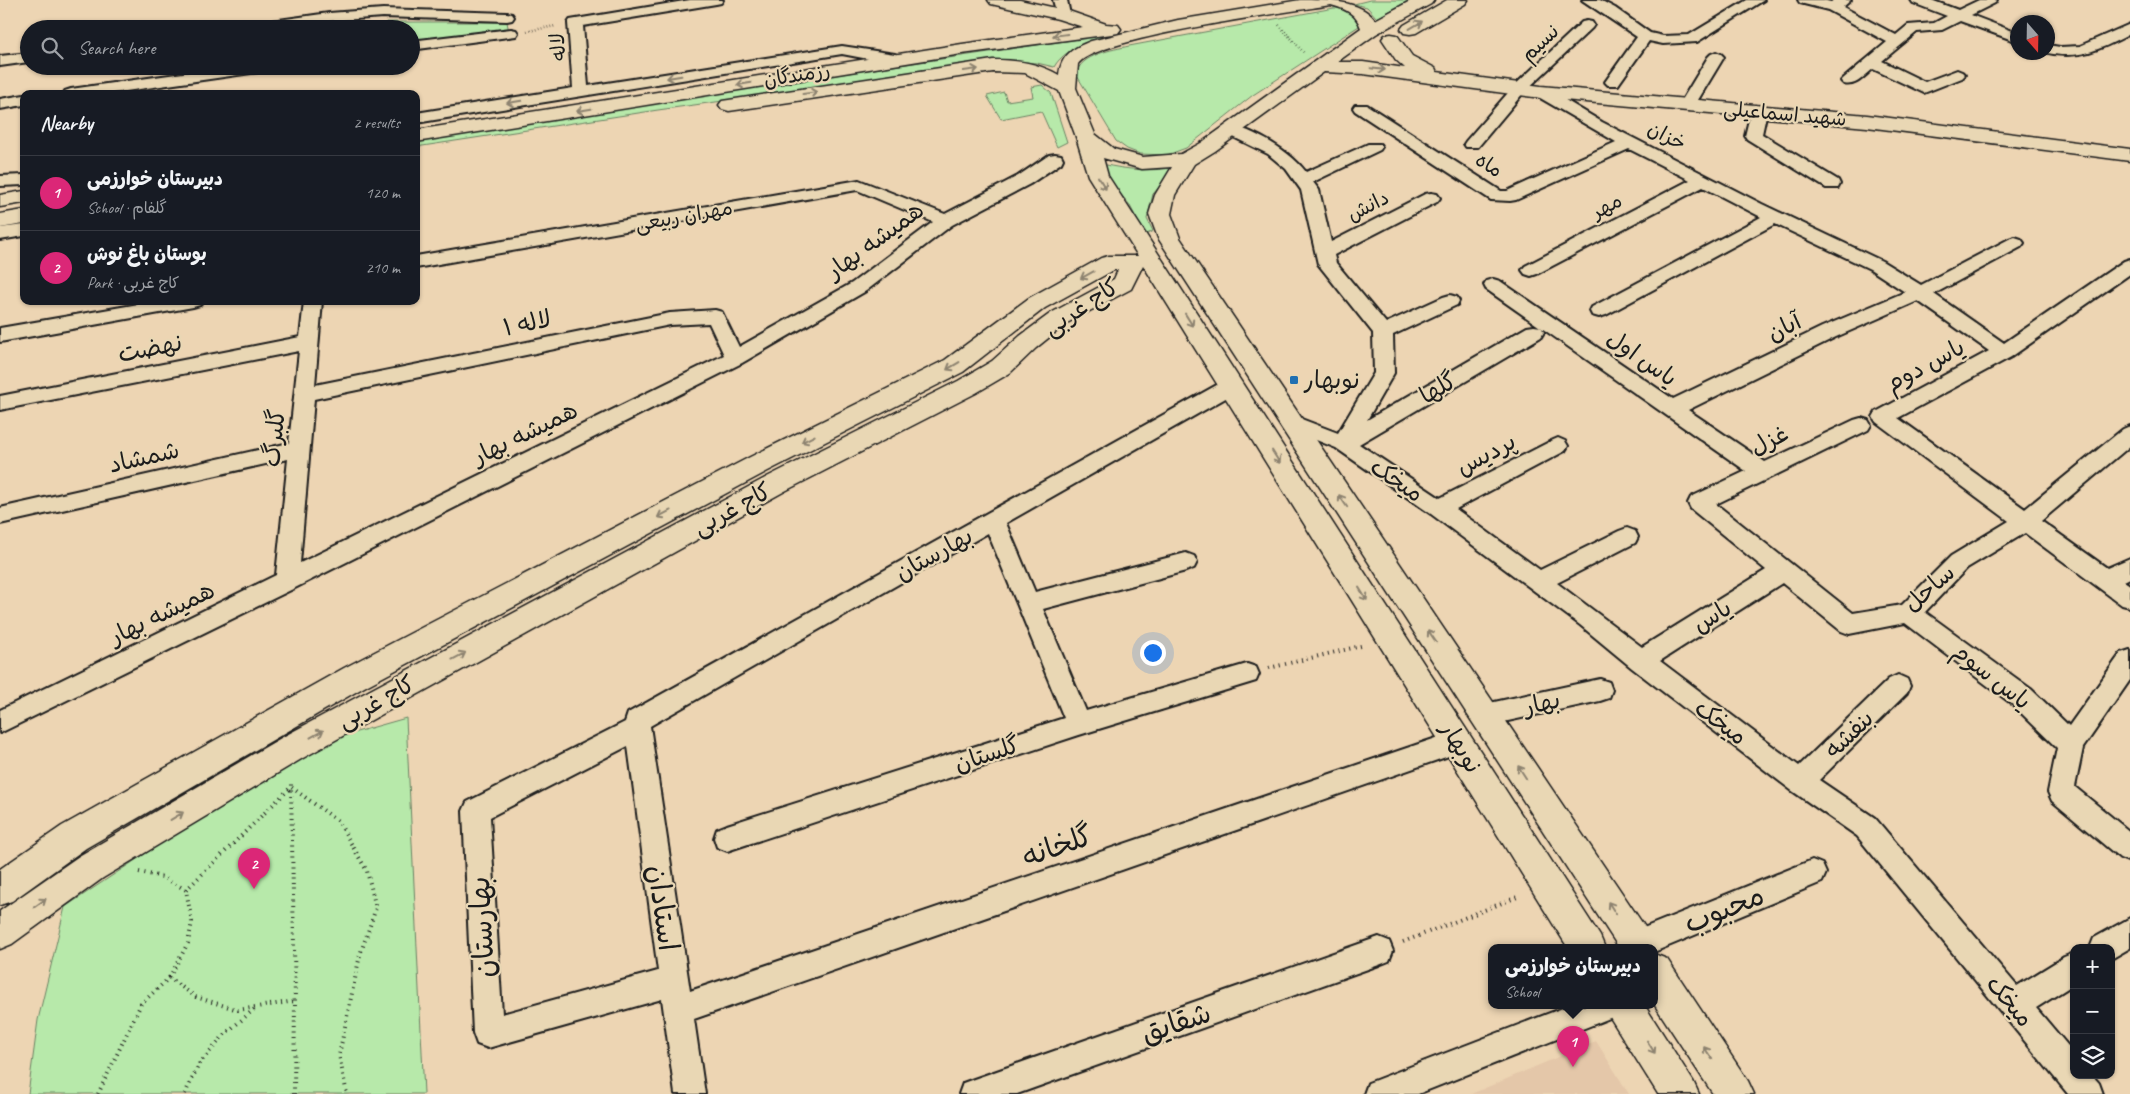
<!DOCTYPE html>
<meta charset="utf-8">
<style>
:root{--surface:#171b24;--page:#20242c;--text:#f1f3f6;--muted:#9ea1a6;--line:#363941;--accent:#db2777}
body{margin:0;font-family:Caveat,"Playpen Sans Arabic",sans-serif;background:var(--page);color:var(--text)}
.controls{position:absolute;right:15px;bottom:15px;display:grid;overflow:hidden;border-radius:10px;box-shadow:0 1px 4px #0004}
.controls button{width:45px;height:45px;display:grid;place-items:center;padding:0;border:0;border-bottom:1px solid var(--line);background:var(--surface);color:var(--text);font:25px sans-serif}
.compass{position:absolute;left:2010px;top:15px;width:45px;height:45px;border-radius:50%;background:var(--surface);box-shadow:0 1px 4px #0004;rotate:160deg}
.you{position:absolute;left:1152px;top:652px;width:18px;height:18px;margin:-12px;border:4px solid #fff;border-radius:50%;background:#1a73e8;box-shadow:0 0 0 8px #1a73e833}
.badge{display:grid;place-items:center;width:32px;height:32px;border-radius:50%;background:var(--accent);color:#fff;font-size:16px;font-weight:700}
.pin{position:absolute;translate:-50% -41px;filter:drop-shadow(0 1px 2px #0008)}
.pin::after{content:'';position:absolute;top:26px;width:18px;height:15px;background:inherit;clip-path:polygon(0 0,100% 0,50% 100%)}
.popup{position:absolute;left:1488px;top:944px;width:170px;height:65px;box-sizing:border-box;display:grid;place-content:center;border-radius:10px;background:var(--surface);filter:drop-shadow(0 1px 4px #0005);font-size:16px;white-space:nowrap;color:var(--muted)}
.popup b{font-size:19px;color:var(--text)}
.popup::after{content:'';position:absolute;left:50%;top:100%;margin-left:-10px;border:10px solid transparent;border-top-color:var(--surface)}
.list{margin:0;padding:0;list-style:none}
h2{display:flex;justify-content:space-between;align-items:center;height:65px;margin:0;padding:0 20px;font-size:21px}
h2 small{font-size:16px;font-weight:400;color:var(--muted)}
.list li{display:grid;grid-template-columns:32px 1fr auto;gap:15px;align-items:center;box-sizing:border-box;height:75px;padding:0 20px;border-top:1px solid var(--line)}
.list b{display:block;font-size:19px;white-space:nowrap}
.list p{margin:0;font-size:16px;white-space:nowrap;color:var(--muted)}
.list em{font-size:16px;font-style:normal;color:var(--muted)}
.icon{flex:none;width:28px;height:28px;fill:none;stroke:currentColor;stroke-width:2;stroke-linecap:round;stroke-linejoin:round}
.map{position:relative;flex:none;width:2130px;height:1094px;overflow:hidden}
.search{position:absolute;background:var(--surface);box-shadow:0 1px 4px #0004;left:20px;top:20px;width:400px;height:55px;display:flex;align-items:center;gap:12px;box-sizing:border-box;padding:0 18px;border-radius:28px;color:var(--muted);font-size:19px}
.panel{position:absolute;background:var(--surface);box-shadow:0 1px 4px #0004;left:20px;top:90px;width:400px;height:215px;border-radius:10px}
.map>svg:first-child{display:block}
.built{fill:#e4c7a9}
.green{fill:#b7e9aa;stroke:#6a8263}
.lines{fill:none;stroke-linecap:round;stroke-linejoin:round}
.street-casing{stroke:#1c1c1c;stroke-width:4}
.secondary-casing{stroke:#1c1c1c;stroke-width:3}
.path-far1{stroke:#1c1c1c;stroke-width:2.5;stroke-dasharray:0.5 2.5;stroke-linecap:butt}
.path{stroke:#1c1c1c;stroke-width:4;stroke-dasharray:1 4.5;stroke-linecap:butt}
.street{fill:#e9d7b4;fill-rule:evenodd}
.secondary{fill:#e9d7b4;fill-rule:evenodd}
.oneway{stroke:#8d8370}
.poi-dot{fill:#1f6fb2;stroke:#e9d7b4;stroke-width:2}
.labels{text-anchor:middle;dominant-baseline:central;stroke-width:4.5;stroke-linejoin:round;paint-order:stroke}
.far-street-label{font-size:20px;fill:#1c1c1c;stroke:#e9d7b4}
.street-label{font-size:24px;fill:#1c1c1c;stroke:#e9d7b4}
.poi-label{font-size:24px;fill:#1c1c1c;stroke:#e9d7b4;text-anchor:start}
.near-street-label{font-size:29px;fill:#1c1c1c;stroke:#e9d7b4}
</style>
<div class="map">
<svg width="2130" height="1094" viewBox="0 0 2130 1094">
<rect width="100%" height="100%" fill="#edd5b3"/>
<filter id="ink" filterUnits="userSpaceOnUse"><feTurbulence type="fractalNoise" baseFrequency=".02" numOctaves="2"/><feDisplacementMap in="SourceGraphic" scale="10" xChannelSelector="R" yChannelSelector="G"/><feConvolveMatrix kernelMatrix="1 2 1 2 8 2 1 2 1" color-interpolation-filters="sRGB"/></filter>
<g filter="url(#ink)">
<polygon class="built" points="1596,1041 1629,1094 1471,1094"/>
<g class="green">
<polygon points="1370,0 1409,0 1377,18 1367,7 1354,4"/>
<path d="M1334,8H1347L1361,19L1359,26L1253,95L1186,148L1167,155L1140,154L1127,149L1116,141L1076,74C1081,54 1112,50 1129,46Z"/>
<polygon points="386,22 507,22 509,32 411,43 411,29 384,29"/>
<path d="M1127,32C1103,38 1067,44 1054,67L1037,63L1011,61L658,110L416,147V141L893,66Z"/>
<polygon points="1042,85 1051,93 1067,142 1057,147 1041,111 1001,119 987,96 1004,92 1007,101 1033,97 1031,87"/>
<path d="M1102,164C1127,170 1152,172 1177,167L1153,194L1147,219L1153,231L1145,235L1129,204L1111,183Z"/>
<polygon points="406,718 424,1094 28,1094 38,1020 65,907 307,746"/>
</g>
<g class="lines">
<defs>
<g id="street">
<polygon points="690,0 723,0 721,3 716,4 583,26 588,86 842,46 895,54 900,56 903,59 900,62 895,64 842,54 416,123 416,113 573,88 568,23 570,20"/>
<polygon points="1053,0 1067,0 1070,15 1068,18 1058,18"/>
<polygon points="1582,0 1600,0 1615,8 1650,33 1663,36 1689,35 1747,0 1764,0 1697,42 1663,44 1649,41 1618,85 1608,85 1605,82 1637,37"/>
<path d="M1798,0H1822L1831,2L1834,0H1851L1843,7L1896,35L1908,25L1934,23L1947,16L1913,3L1911,0H1931L1958,10L1979,0H1997L1995,3L1971,15L2018,33V42L1960,21L1942,30L1917,32L1882,61L1925,82L1957,70L1962,72L1965,75L1962,78L1924,93L1873,69C1864,76 1856,87 1844,84L1841,81L1844,78L1887,42L1828,10L1800,3Z"/>
<polygon points="383,9 507,13 512,14 514,17 512,20 507,21 383,17 329,21 276,29 236,29 243,25 329,13"/>
<polygon points="1587,21 1592,22 1594,25 1592,28 1524,92 1478,147 1466,147 1464,144 1466,141 1514,86 1582,22"/>
<path d="M2130,24V34C2102,49 2077,61 2044,52H2048V45L2060,47L2080,46Z"/>
<polygon points="511,29 516,30 518,33 516,36 411,50 411,41"/>
<polygon points="1716,52 1721,54 1724,57 1695,105 1693,108 1681,108 1679,105 1708,57 1711,54"/>
<polygon points="29,53 29,62 0,66 0,56"/>
<polygon points="232,66 272,66 270,69 265,71 105,94 63,94 65,91 71,89"/>
<path d="M1541,87L1547,89L1602,122L1762,204L1882,261L1921,285L2009,239L2015,237L2021,239L2024,243L2021,247L1934,294L2004,343L2124,261L2130,259V274L2011,357L1898,418L2025,509L2123,429L2130,426V446L2041,521L2107,568L2130,558V578L2124,581L2130,585V607L2122,605L2025,533L1967,568L1925,612L2031,689L2069,726L2121,653L2130,650V680L2083,748L2075,787L2130,832V862L2120,858L2052,801L2048,792L2057,748L2013,705L1905,623L1849,634L1841,631L1782,583L1660,661L1799,766L1889,679L1898,675L1907,679L1910,686L1907,693L1819,780L1875,818L2017,986L2064,957L2074,953V984L2036,1008L2074,1053V1075H2092L2099,1083L2103,1094H2068L1857,836L1791,790L1632,668L1580,625L1431,514L1336,448L1284,427L1281,422L1284,417L1291,415L1338,433L1374,373L1373,333L1318,264L1301,190L1286,169L1268,154L1225,133L1223,130L1225,127L1231,125C1257,132 1290,151 1306,172L1368,144H1380L1382,147L1380,150L1313,182L1319,190L1331,242L1425,194L1431,193L1437,194L1440,198L1437,202L1334,255L1336,263L1386,323L1443,297L1450,295L1457,297L1459,301L1457,305L1393,335L1394,373L1367,420L1527,327L1534,326L1541,327L1544,332L1541,337L1359,444L1440,498L1551,441L1558,438L1565,441L1568,446L1565,451L1456,509L1540,570L1619,531L1627,528L1635,531L1638,537L1635,543L1557,583L1642,647L1766,570L1691,509L1688,503L1691,497L1746,471L1486,289L1484,285L1486,281L1493,279L1500,281L1673,399L1822,327L1905,292L1870,269L1775,224L1606,315L1599,317L1592,315L1590,311L1592,307L1761,217L1703,187L1537,274L1531,276L1525,274L1522,270L1525,266L1690,180L1629,149L1516,200L1510,201L1491,200L1355,111L1353,108L1355,105H1367L1501,191H1507L1616,142L1535,95L1533,92L1535,89ZM1918,301L1989,351L1876,412L1873,417L1876,422L2009,521L1951,556L1902,605L1853,613L1716,504L1868,430L1871,425L1868,420L1861,418L1854,420L1765,462L1688,410L1836,337Z"/>
<polygon points="24,95 24,105 0,109 0,99"/>
<polygon points="1759,106 1765,108 1767,111 1762,134 1838,180 1840,184 1838,188 1826,188 1747,139 1745,136 1751,111 1753,108"/>
<path d="M1055,154L1061,155L1063,159L1061,163L1030,184L952,225L866,291L742,363L295,588L0,733V710L276,575L288,459L0,524V508L289,443L299,351L0,410V396L300,337L304,301H322L315,385L670,313L715,310L722,312L739,347L852,283L933,222L857,190L416,268V256L859,180L945,214L1018,176L1049,155ZM709,323L724,355L300,563L314,399L670,325Z"/>
<polygon points="24,175 24,185 0,186 0,176"/>
<polygon points="24,225 24,236 0,240 0,228"/>
<polygon points="156,301 202,301 200,305 193,307 0,342 0,328"/>
<path d="M1231,379L1238,381L1241,386L1238,391L1006,523L1035,592L1186,553L1194,556L1197,562L1194,568L1186,571L1043,609L1086,711L1247,664L1256,667L1259,674L1256,681L1079,735L727,851L717,847L714,838L717,829L727,825L1064,718L988,533L650,726L690,991L1457,731L1466,734L1470,742L1466,750L694,1019L705,1094H675L662,999L488,1048L477,1044L473,1033L463,811L467,802L625,722L628,713L1224,381ZM628,746L658,971L502,1014L490,817Z"/>
<polygon points="1600,679 1609,682 1612,690 1609,698 1600,701 1485,726 1476,723 1472,715 1476,707 1485,704"/>
<polygon points="1812,860 1822,864 1826,873 1822,882 1654,952 1654,948 1623,948 1622,945 1626,935"/>
<polygon points="2130,918 2130,948 2111,959 2111,948 2090,948 2094,938"/>
<polygon points="1379,937 1389,941 1393,951 1389,961 1379,965 1017,1094 959,1094 963,1083 974,1079"/>
<polygon points="1568,1006 1620,1006 1615,1016 1418,1094 1364,1094 1368,1083"/>
</g>
<g id="secondary">
<polygon points="988,0 1020,0 1069,11 1106,24 1118,25 1121,29 1118,33 1112,34 962,54 416,142 416,130 962,44 1083,27 1058,19 991,4"/>
<path d="M1300,0C1326,0 1361,0 1375,20L1412,0H1434L1431,4L1376,34L1337,62H1363L1405,68L1396,60L1382,39L1385,35L1391,34L1397,35L1412,56L1435,68L1437,72L1541,86L1867,115L2130,149V161L1867,127L1541,98L1363,74L1324,72L1215,151L1194,164L1175,195L1171,214L1180,238L1651,936L1656,948L1654,953V948H1619L1158,238L1149,214L1155,195L1172,167L1142,169L1103,158L1108,176L1600,936L1605,948H1568L1143,265L1131,289L1067,323L1036,348L1010,373L976,393L785,491L303,758L103,878L12,944L0,949V911L79,856L281,738L767,477L958,381L992,361L1020,336L1051,313L1114,279L1118,270H1114L1045,308L963,372L768,471L366,686L86,848L12,901L0,905V869L62,826L344,668L750,457L945,360L1029,298L1101,258L1109,256H1138L1088,176L1076,137L1059,91L1025,73L993,72L729,111L722,109L719,105L722,101L993,60C1017,60 1038,63 1059,75C1061,55 1073,48 1091,41L1178,20ZM1331,5C1345,9 1356,13 1361,28L1201,143L1181,154L1143,157L1114,149L1095,134L1076,88L1078,64C1097,37 1290,12 1331,5Z"/>
<polygon points="1447,0 1468,0 1465,4 1416,33 1410,34 1404,33 1401,29 1404,25"/>
<polygon points="24,191 24,203 0,207 0,195"/>
<polygon points="24,210 24,224 0,228 0,214"/>
<polygon points="1654,954 1667,959 1748,1081 1754,1094 1713,1094 1654,1004"/>
<polygon points="1606,1006 1645,1006 1693,1081 1699,1094 1658,1094 1611,1019"/>
</g>
</defs>
<use href="#street" class="street-casing"/>
<use href="#secondary" class="secondary-casing"/>
<g class="path-far1">
<polyline points="1279,25 1305,54"/>
<polyline points="527,31 556,26"/>
</g>
<g class="path">
<polyline points="1269,668 1365,645"/>
<polyline points="139,872 163,877 186,890 192,922 188,943 169,978"/>
<polyline points="186,890 291,787 291,780"/>
<polyline points="1403,942 1520,896"/>
<polyline points="98,1094 141,1004 169,978 196,997 238,1010 295,1001"/>
<polyline points="185,1094 199,1064 226,1033 257,1007"/>
<polyline points="294,1094 295,1001 291,787 338,821 367,871 376,908 360,955 339,1055 347,1094"/>
</g>
<use href="#street" class="street"/>
<use href="#secondary" class="secondary"/>
</g>
<defs><path id="oneway-shaft" d="M-6 0H5M1.5-3L5.5 0L1.5 3" fill="none" stroke-width="1.6" stroke-linecap="round" stroke-linejoin="round" transform="scale(1.25)"/></defs>
<g class="oneway">
<use href="#oneway-shaft" transform="translate(1416 25) rotate(-31)"/>
<use href="#oneway-shaft" transform="translate(1060 35) rotate(172)"/>
<use href="#oneway-shaft" transform="translate(1378 69) rotate(6)"/>
<use href="#oneway-shaft" transform="translate(971 70) rotate(-8)"/>
<use href="#oneway-shaft" transform="translate(674 77) rotate(171)"/>
<use href="#oneway-shaft" transform="translate(744 84) rotate(171)"/>
<use href="#oneway-shaft" transform="translate(810 93) rotate(-8)"/>
<use href="#oneway-shaft" transform="translate(514 102) rotate(171)"/>
<use href="#oneway-shaft" transform="translate(584 110) rotate(171)"/>
<use href="#oneway-shaft" transform="translate(1102 183) rotate(58)"/>
<use href="#oneway-shaft" transform="translate(1087 275) rotate(151)"/>
<use href="#oneway-shaft" transform="translate(1189 320) rotate(58)"/>
<use href="#oneway-shaft" transform="translate(953 366) rotate(149)"/>
<use href="#oneway-shaft" transform="translate(808 439) rotate(153)"/>
<use href="#oneway-shaft" transform="translate(1276 457) rotate(58)"/>
<use href="#oneway-shaft" transform="translate(1343 501) rotate(-124)"/>
<use href="#oneway-shaft" transform="translate(664 514) rotate(152)"/>
<use href="#oneway-shaft" transform="translate(1363 594) rotate(58)"/>
<use href="#oneway-shaft" transform="translate(1432 636) rotate(-124)"/>
<use href="#oneway-shaft" transform="translate(459 656) rotate(-28)"/>
<use href="#oneway-shaft" transform="translate(317 734) rotate(-29)"/>
<use href="#oneway-shaft" transform="translate(1522 772) rotate(-123)"/>
<use href="#oneway-shaft" transform="translate(177 816) rotate(-31)"/>
<use href="#oneway-shaft" transform="translate(40 903) rotate(-36)"/>
<use href="#oneway-shaft" transform="translate(1612 908) rotate(-123)"/>
<use href="#oneway-shaft" transform="translate(1651 1047) rotate(58)"/>
<use href="#oneway-shaft" transform="translate(1708 1053) rotate(-124)"/>
</g>
</g>
<rect class="poi-dot" x="1289" y="375" width="10" height="10" rx="2.5"/>
<g class="labels">
<g class="far-street-label">
<text transform="translate(1540 43) rotate(-43)">نسیم</text>
<text transform="translate(558 47) rotate(-94)">لاله</text>
<text transform="translate(797 75) rotate(-9)">رزمندگان</text>
<text transform="translate(1785 114) rotate(5)">شهید اسماعیلی</text>
<text transform="translate(1667 136) rotate(27)">خزان</text>
<text transform="translate(1489 165) rotate(33)">ماه</text>
<text transform="translate(1368 206) rotate(-27)">دانش</text>
<text transform="translate(1607 206) rotate(-28)">مهر</text>
<text transform="translate(684 216) rotate(-10)">مهران ربیعی</text>
</g>
<g class="street-label">
<text transform="translate(875 240) rotate(-36)">همیشه بهار</text>
<text transform="translate(1081 307) rotate(-33)">کاج غربی</text>
<text transform="translate(527 323) rotate(-12)">لاله ۱</text>
<text transform="translate(1784 327) rotate(-26)">آبان</text>
<text transform="translate(150 348) rotate(-11)">نهضت</text>
<text transform="translate(1642 358) rotate(35)">یاس اول</text>
<text transform="translate(1925 365) rotate(-28)">یاس دوم</text>
<text transform="translate(1438 388) rotate(-30)">گلها</text>
<text transform="translate(525 433) rotate(-26)">همیشه بهار</text>
<text transform="translate(274 438) rotate(-84)">گلبرگ</text>
<text transform="translate(1769 440) rotate(-26)">غزل</text>
<text transform="translate(1486 454) rotate(-28)">پردیس</text>
<text transform="translate(144 457) rotate(-13)">شمشاد</text>
<text transform="translate(1397 480) rotate(34)">میخک</text>
<text transform="translate(732 509) rotate(-28)">کاج غربی</text>
<text transform="translate(934 554) rotate(-29)">بهارستان</text>
<text transform="translate(1929 588) rotate(-41)">ساحل</text>
<text transform="translate(162 613) rotate(-26)">همیشه بهار</text>
<text transform="translate(1712 616) rotate(-32)">یاس</text>
<text transform="translate(1992 676) rotate(38)">یاس سوم</text>
<text transform="translate(376 702) rotate(-29)">کاج غربی</text>
<text transform="translate(1542 703) rotate(-13)">بهار</text>
<text transform="translate(1721 722) rotate(37)">میخک</text>
<text transform="translate(1849 734) rotate(-44)">بنفشه</text>
<text transform="translate(1461 747) rotate(58)">نوبهار</text>
<text transform="translate(987 754) rotate(-18)">گلستان</text>
<text transform="translate(2010 1001) rotate(50)">میخک</text>
</g>
<g class="poi-label">
<text x="1304" y="380">نوبهار</text>
</g>
<g class="near-street-label">
<text transform="translate(1057 846) rotate(-19)">گلخانه</text>
<text transform="translate(663 908) rotate(82)">استادان</text>
<text transform="translate(1724 909) rotate(-22)">محبوب</text>
<text transform="translate(482 927) rotate(-93)">بهارستان</text>
<text transform="translate(1176 1023) rotate(-19)">شقایق</text>
</g>
</g>
</svg>
<div class="controls">
<button>+</button>
<button>−</button>
<button><svg class="icon" aria-label="layers" viewBox="0 0 24 24"><path d="M12 4l9 5-9 5-9-5zM3 14l9 5 9-5"/></svg></button>
</div>
<svg class="compass" viewBox="-18 -18 36 36"><path d="M0-13l5 13h-10z" fill="#e53935"/><path d="M0 13l5-13h-10z" fill="#9ea1a6"/></svg>
<div class="you"></div>
<div class="pin badge" style="left:1573px;top:1067px">1</div>
<div class="popup"><b>دبیرستان خوارزمی</b>School</div>
<div class="pin badge" style="left:254px;top:889px">2</div>
<div class="search"><svg class="icon" aria-label="search" viewBox="0 0 24 24"><circle cx="10" cy="10" r="6"/><path d="M15 15l6 6"/></svg>Search here</div>
<section class="panel">
<h2>Nearby<small>2 results</small></h2>
<ul class="list">
<li><span class="badge">1</span><div><b>دبیرستان خوارزمی</b><p>School · گلفام</p></div><em>120 m</em></li>
<li><span class="badge">2</span><div><b>بوستان باغ نوش</b><p>Park · کاج غربی</p></div><em>210 m</em></li>
</ul>
</section>
</div>
